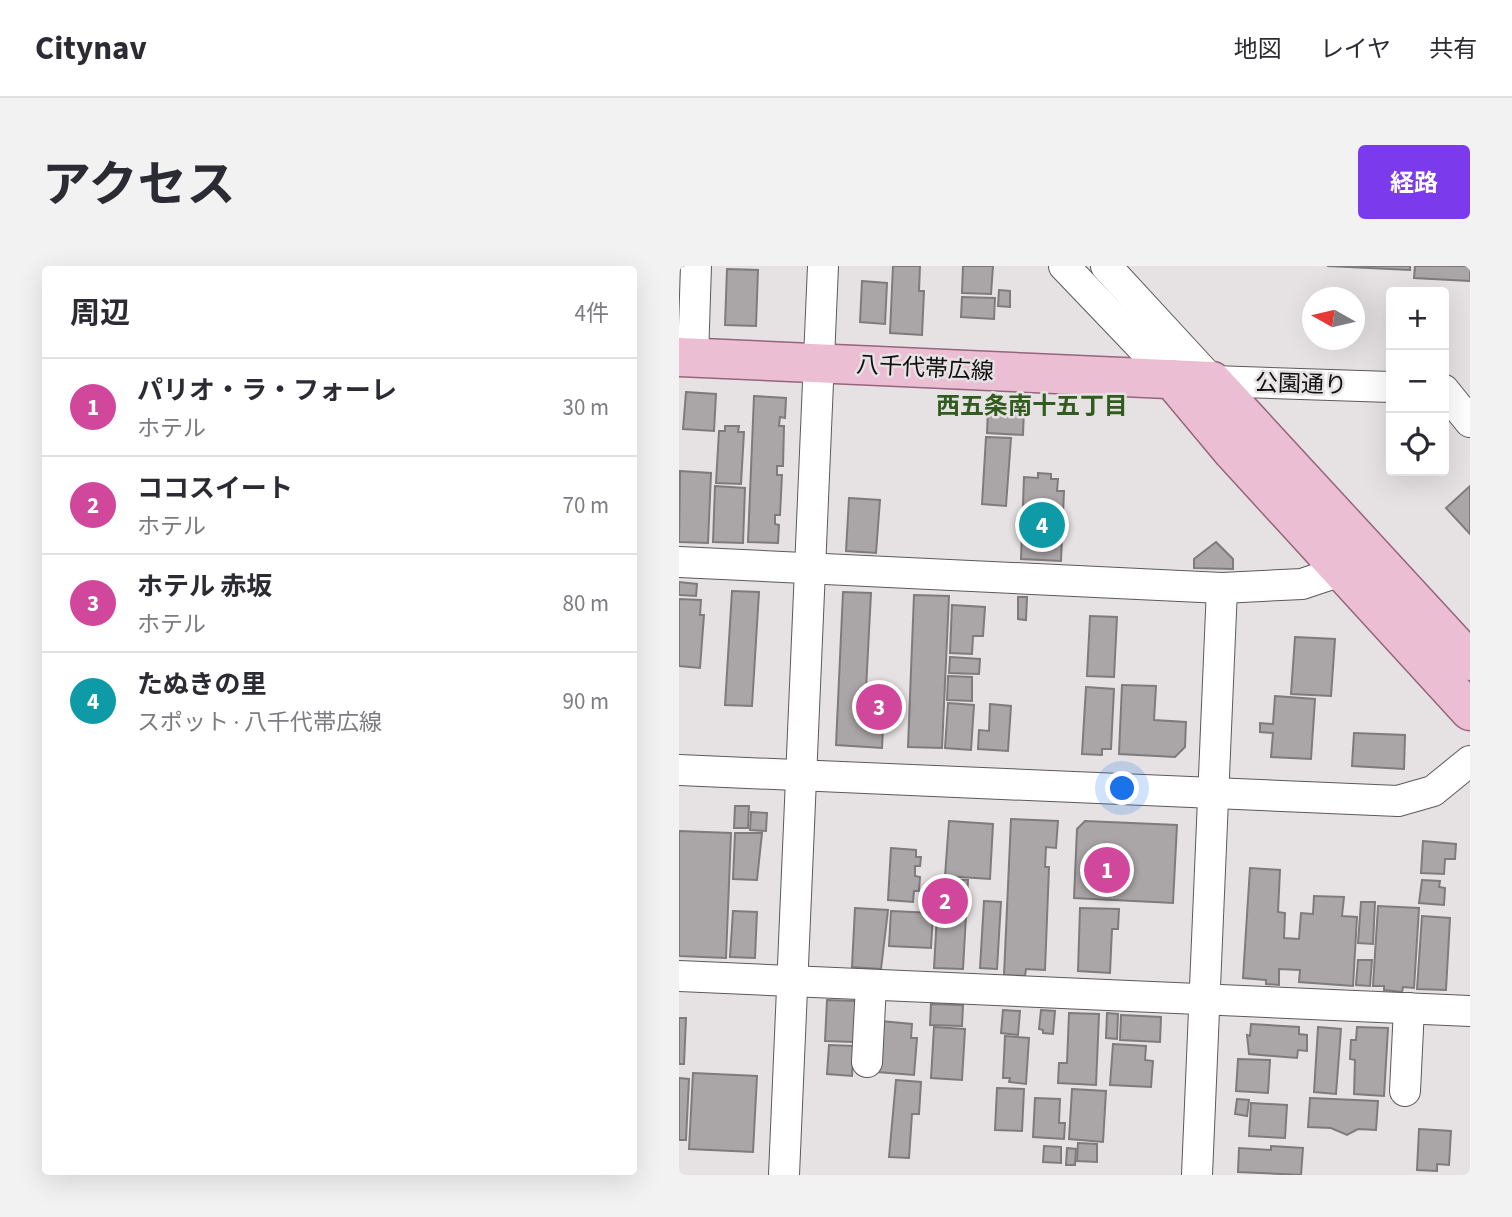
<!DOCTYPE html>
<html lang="ja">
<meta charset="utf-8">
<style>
:root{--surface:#fff;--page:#f2f2f3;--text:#2b2b33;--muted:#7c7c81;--line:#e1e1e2;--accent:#7c3aed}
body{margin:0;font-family:"Source Sans 3","Noto Sans JP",sans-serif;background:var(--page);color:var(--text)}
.controls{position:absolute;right:21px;top:21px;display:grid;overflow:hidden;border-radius:7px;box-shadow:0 7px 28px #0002}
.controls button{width:63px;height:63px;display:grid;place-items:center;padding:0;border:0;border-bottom:2px solid var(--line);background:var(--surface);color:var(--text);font:35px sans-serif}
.compass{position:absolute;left:623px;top:21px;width:63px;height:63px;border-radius:50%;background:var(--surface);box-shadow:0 7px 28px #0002;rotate:278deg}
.you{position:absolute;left:444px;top:523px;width:24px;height:24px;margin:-18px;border:5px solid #fff;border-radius:50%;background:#1a73e8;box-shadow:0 0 0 10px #1a73e833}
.badge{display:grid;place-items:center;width:46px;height:46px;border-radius:50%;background:var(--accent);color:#fff;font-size:23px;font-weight:700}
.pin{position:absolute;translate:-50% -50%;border:4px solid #fff;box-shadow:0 2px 7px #0006}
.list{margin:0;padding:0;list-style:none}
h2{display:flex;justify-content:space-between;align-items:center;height:91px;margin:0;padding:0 28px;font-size:30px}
h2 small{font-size:23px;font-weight:400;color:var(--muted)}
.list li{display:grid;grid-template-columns:46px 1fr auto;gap:21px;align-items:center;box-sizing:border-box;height:98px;padding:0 28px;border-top:2px solid var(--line)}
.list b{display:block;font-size:26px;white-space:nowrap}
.list p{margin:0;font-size:23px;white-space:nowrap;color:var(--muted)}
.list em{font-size:23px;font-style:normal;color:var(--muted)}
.icon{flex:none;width:38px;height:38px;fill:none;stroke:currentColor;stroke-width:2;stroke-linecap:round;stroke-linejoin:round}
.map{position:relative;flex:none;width:791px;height:909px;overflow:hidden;border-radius:7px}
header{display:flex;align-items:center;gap:42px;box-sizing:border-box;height:98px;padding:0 35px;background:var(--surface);border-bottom:2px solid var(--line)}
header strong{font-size:33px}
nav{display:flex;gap:38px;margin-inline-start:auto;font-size:24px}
.intro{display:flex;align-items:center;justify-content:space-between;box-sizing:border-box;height:168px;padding:0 42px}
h1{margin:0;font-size:49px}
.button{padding:18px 32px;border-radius:7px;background:var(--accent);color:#fff;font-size:24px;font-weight:700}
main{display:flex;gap:42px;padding:0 42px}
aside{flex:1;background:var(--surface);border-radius:7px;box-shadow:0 7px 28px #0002}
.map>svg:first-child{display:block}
.building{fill:#aaa6a8;stroke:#7f7b7d;stroke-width:2}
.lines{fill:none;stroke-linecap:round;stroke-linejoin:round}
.minor-casing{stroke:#5c595a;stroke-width:32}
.major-casing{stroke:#96657d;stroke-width:41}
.minor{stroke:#fff;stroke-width:30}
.major{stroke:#ebbed4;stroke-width:38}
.labels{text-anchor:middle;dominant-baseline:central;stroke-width:5;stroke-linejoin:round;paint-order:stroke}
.street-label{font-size:23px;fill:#110f10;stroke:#e6e2e3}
.neighbourhood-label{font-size:24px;font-weight:bold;fill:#325b20;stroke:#e6e2e3}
</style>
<header>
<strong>Citynav</strong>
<nav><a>地図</a><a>レイヤ</a><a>共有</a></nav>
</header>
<div class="intro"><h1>アクセス</h1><a class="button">経路</a></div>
<main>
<aside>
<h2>周辺<small>4件</small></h2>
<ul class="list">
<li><span class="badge" style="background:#d1479c">1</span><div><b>パリオ・ラ・フォーレ</b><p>ホテル</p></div><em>30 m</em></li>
<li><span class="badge" style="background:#d1479c">2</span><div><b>ココスイート</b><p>ホテル</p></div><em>70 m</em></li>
<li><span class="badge" style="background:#d1479c">3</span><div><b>ホテル 赤坂</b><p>ホテル</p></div><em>80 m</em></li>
<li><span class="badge" style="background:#0f9aa8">4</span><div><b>たぬきの里</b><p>スポット · 八千代帯広線</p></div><em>90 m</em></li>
</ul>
</aside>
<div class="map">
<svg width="791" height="909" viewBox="0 0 791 909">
<rect width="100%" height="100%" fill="#e6e2e3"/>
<g class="building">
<polygon points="214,0 241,0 240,25 245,25 243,69 211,67"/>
<polygon points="284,0 314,0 312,28 283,27"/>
<polygon points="648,0 731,0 731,4"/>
<polygon points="736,0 791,0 791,15 735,12"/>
<polygon points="48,3 79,4 77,60 46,59"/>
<polygon points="183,15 208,17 206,58 181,56"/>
<polygon points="320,24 331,25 331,41 319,40"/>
<polygon points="283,31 316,32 315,53 282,51"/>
<polygon points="7,126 37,128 35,165 4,163"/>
<polygon points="75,130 107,132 106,152 101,151 100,160 105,160 104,200 98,200 98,209 103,209 101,249 96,249 96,258 100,259 99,277 69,276"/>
<polygon points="309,141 345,143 344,169 308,167"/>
<polygon points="46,160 60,160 59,166 65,166 62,218 37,217 40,165 46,165"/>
<polygon points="307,171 332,172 327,240 303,238"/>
<polygon points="1,205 32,207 29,277 0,276"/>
<polygon points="359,207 372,208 372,213 379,213 378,225 385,225 382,295 342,293 345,211 359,212"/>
<polygon points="36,220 66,222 64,277 34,276"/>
<polygon points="791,220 791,268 767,242"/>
<polygon points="170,232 201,234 197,287 167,285"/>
<polygon points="537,276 554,293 554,303 515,302 515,293"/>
<polygon points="0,316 18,318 17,330 0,329"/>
<polygon points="53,325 80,326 73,440 46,439"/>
<polygon points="164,326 192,327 185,462 204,462 203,482 157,479"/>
<polygon points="235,329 270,330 263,482 229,481"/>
<polygon points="339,331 348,331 347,354 339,353"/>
<polygon points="0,333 22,334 21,349 25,349 21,402 0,400"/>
<polygon points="273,339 306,341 304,370 294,370 293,388 271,387"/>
<polygon points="411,350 438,351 435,411 408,410"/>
<polygon points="616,371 656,373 652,430 612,428"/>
<polygon points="271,391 301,393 300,408 270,407"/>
<polygon points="269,410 293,411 293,435 268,434"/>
<polygon points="443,419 477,420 475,454 507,456 506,481 496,491 440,488"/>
<polygon points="407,421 435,423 432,483 423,483 423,489 403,488"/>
<polygon points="596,430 636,433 632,493 592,491 594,467 581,466 581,457 594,458"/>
<polygon points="269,437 295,439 292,484 266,482"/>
<polygon points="311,438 332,440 329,485 299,483 300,464 310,465"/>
<polygon points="675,467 726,469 725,503 673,500"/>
<polygon points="56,540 70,540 69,562 55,562"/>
<polygon points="72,546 88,547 87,565 71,564"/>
<polygon points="332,553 379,555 377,582 367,581 366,601 370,601 366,704 347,703 346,710 325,709"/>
<polygon points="270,555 314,558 311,613 266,610"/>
<polygon points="406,555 498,559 494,637 395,632 398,563"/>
<polygon points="0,565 52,567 47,692 0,690"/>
<polygon points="56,567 83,567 78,614 54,613"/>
<polygon points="744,575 777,578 776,593 766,593 765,608 742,607"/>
<polygon points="212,582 237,584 237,591 242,591 241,600 236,600 236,610 241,611 240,625 235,625 234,636 209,634"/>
<polygon points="571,602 601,604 599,646 606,647 605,672 620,673 622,647 634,648 635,630 665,631 663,650 678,651 674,720 620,716 621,704 600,703 600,719 587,718 587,714 564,712"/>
<polygon points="260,613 289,614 284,703 255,702"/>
<polygon points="743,614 761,615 760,621 766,622 765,639 740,637"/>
<polygon points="305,635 322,636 318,703 301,702"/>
<polygon points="682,636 696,636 694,678 679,677"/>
<polygon points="699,640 740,642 735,722 724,721 723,726 705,724 705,720 694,720"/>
<polygon points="176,642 209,644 202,703 173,701"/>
<polygon points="401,642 440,643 439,663 433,663 431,707 399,705"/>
<polygon points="54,645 78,646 76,692 51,691"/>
<polygon points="212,645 254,647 252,682 210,680"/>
<polygon points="743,650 771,652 767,724 738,723"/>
<polygon points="679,694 693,694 691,720 677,719"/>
<polygon points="148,734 177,735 175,776 146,775"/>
<polygon points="252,738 284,739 283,760 251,759"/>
<polygon points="324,744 341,745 339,769 322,767"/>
<polygon points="362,744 376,745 374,768 364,767 364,764 360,763"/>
<polygon points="390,747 420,748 417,819 379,817 380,797 388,797"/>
<polygon points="428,747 439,748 438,773 427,772"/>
<polygon points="442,749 482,751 481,776 441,774"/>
<polygon points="0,752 7,752 5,798 0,798"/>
<polygon points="202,755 233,758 232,772 238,772 235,809 198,806"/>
<polygon points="572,758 620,761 620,768 628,769 628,785 619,784 618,792 570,788 568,769 571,770"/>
<polygon points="255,761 286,763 283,814 252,812"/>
<polygon points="639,761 662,763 657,828 635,826"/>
<polygon points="678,761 709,762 705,830 675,828 676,794 671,793 672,774 677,774"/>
<polygon points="326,770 350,772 347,818 330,816 331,812 324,812"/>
<polygon points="434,778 467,780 466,794 474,795 472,821 431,819"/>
<polygon points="150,779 175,780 173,810 148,808"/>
<polygon points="559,793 591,794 589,827 557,825"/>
<polygon points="14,807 78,810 74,886 10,883"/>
<polygon points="0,812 10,813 7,874 0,874"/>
<polygon points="217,814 242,816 240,848 233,848 230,892 210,891"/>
<polygon points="318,822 345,823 343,865 316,864"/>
<polygon points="393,823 427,825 424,876 390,873"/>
<polygon points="356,832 381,833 380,857 386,857 385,873 354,871"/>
<polygon points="631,832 699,835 697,864 679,863 668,869 652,862 629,861"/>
<polygon points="558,833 570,834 568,850 556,848"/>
<polygon points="572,837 608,839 606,872 570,870"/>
<polygon points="740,863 772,865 770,899 758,898 758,905 738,904"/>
<polygon points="399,877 418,878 418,896 398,895"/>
<polygon points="365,880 382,881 382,897 364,896"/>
<polygon points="592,880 624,882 622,909 559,906 560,882 592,884"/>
<polygon points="388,882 397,883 396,899 387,899"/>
</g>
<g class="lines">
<defs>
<g id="minor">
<polyline points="385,0 493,113"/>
<polyline points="427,0 533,115 712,121"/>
<polyline points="14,91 17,0"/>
<polyline points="765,124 791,156"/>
<polyline points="0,296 543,322 623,318 662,305 676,289"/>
<polyline points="0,504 719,535 754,525 791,495"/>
<polyline points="0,710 791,745"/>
<polyline points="188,796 192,719"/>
<polyline points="726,825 730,742"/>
<polyline points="105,909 144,0"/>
<polyline points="518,909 543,322"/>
</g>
<g id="major">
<polyline points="0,91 533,115 791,395"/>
<polyline points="493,113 554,186 791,445"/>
</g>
</defs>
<use href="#minor" class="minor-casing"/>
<use href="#major" class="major-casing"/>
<use href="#minor" class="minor"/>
<use href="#major" class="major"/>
</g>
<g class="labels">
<g class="street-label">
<text transform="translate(246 102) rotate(3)">八千代帯広線</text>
<text transform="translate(622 118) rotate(2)">公園通り</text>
</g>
<g class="neighbourhood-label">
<text x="353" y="140">西五条南十五丁目</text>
</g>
</g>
</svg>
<div class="controls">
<button>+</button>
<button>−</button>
<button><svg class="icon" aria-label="locate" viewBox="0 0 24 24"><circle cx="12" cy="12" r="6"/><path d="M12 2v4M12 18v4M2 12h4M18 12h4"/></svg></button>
</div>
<svg class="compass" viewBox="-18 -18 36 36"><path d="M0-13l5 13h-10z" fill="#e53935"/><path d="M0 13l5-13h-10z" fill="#7c7c81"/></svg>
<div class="you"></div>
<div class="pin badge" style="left:428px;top:604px;background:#d1479c">1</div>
<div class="pin badge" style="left:266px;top:635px;background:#d1479c">2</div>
<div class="pin badge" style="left:200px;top:441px;background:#d1479c">3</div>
<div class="pin badge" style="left:363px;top:259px;background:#0f9aa8">4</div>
</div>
</main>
